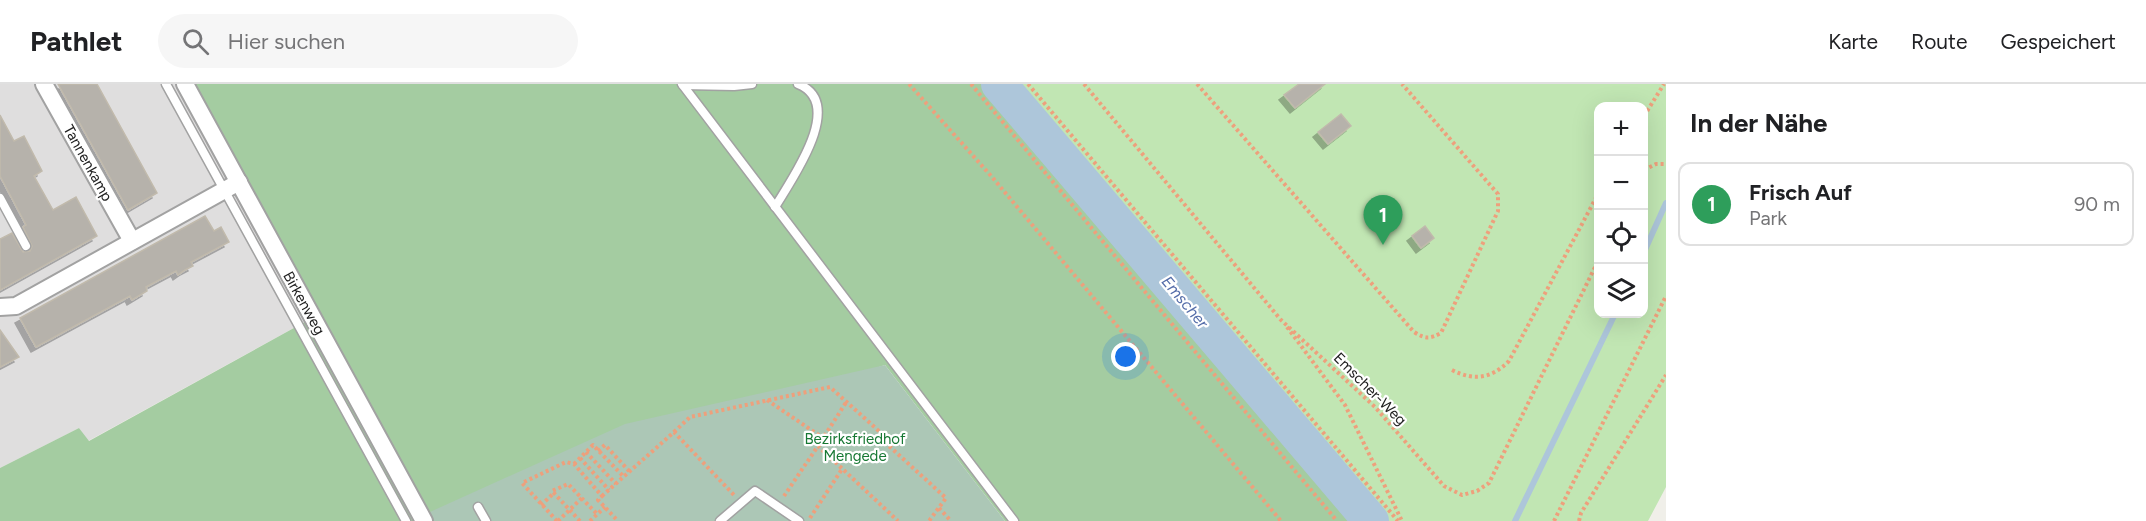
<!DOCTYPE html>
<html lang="de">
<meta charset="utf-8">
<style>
:root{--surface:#fff;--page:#f6f6f6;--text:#202124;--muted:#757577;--line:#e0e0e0;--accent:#0b8043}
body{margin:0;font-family:Figtree,sans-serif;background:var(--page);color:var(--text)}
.controls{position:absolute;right:18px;top:18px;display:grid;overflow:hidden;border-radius:12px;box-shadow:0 6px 24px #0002}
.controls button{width:54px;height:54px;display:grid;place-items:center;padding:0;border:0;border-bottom:2px solid var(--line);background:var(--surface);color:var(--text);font:30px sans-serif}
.you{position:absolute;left:1126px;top:273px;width:21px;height:21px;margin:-15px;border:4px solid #fff;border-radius:50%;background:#1a73e8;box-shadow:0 0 0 9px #1a73e833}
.badge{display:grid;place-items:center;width:39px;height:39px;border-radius:50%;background:var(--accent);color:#fff;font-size:20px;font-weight:700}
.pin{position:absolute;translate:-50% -50px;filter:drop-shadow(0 2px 3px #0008)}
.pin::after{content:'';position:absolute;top:32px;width:21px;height:18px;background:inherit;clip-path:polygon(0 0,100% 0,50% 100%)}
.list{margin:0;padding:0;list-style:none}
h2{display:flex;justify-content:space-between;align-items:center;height:78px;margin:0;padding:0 24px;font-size:26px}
h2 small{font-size:20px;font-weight:400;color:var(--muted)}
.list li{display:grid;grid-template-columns:39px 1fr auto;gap:18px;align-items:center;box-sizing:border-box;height:84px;margin:0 12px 12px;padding:0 12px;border:2px solid var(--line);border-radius:12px}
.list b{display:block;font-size:22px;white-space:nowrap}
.list p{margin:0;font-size:20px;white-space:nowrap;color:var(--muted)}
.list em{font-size:20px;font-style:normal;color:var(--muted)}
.icon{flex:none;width:33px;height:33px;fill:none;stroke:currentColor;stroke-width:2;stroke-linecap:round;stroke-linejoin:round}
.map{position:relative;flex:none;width:1666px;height:437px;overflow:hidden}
header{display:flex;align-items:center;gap:36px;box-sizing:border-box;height:84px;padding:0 30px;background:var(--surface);border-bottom:2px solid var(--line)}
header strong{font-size:28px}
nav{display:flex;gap:33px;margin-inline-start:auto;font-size:21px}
.search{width:420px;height:54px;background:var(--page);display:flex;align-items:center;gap:15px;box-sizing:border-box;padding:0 21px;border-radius:33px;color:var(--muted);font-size:22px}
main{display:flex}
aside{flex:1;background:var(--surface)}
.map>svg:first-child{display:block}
.residential{fill:#dfdede}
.grass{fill:#c1e6b3;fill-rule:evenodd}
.forest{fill:#a4cca1}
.cemetery{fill:#acc7b6}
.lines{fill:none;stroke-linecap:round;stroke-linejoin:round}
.stream{stroke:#adc6da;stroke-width:6}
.river{stroke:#adc6da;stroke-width:36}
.building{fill:#b6b2ab;stroke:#c1baac;stroke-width:1.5;filter:url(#shadow)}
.lane-casing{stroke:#a2a2a2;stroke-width:11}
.street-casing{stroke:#a2a2a2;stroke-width:20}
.path{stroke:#eea07c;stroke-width:4;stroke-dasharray:3 3;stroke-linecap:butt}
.lane{stroke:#fff;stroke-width:8}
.street{stroke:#fff;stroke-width:16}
.labels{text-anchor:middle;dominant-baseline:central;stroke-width:4.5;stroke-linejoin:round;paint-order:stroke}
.street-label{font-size:15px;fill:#212121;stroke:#fff}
.park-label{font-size:15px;fill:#167833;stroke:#fff}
.water-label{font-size:16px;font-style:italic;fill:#556da9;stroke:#fff}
</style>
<header>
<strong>Pathlet</strong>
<div class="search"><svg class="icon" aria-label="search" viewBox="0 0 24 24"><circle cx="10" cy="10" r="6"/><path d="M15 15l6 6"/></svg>Hier suchen</div>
<nav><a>Karte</a><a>Route</a><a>Gespeichert</a></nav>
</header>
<main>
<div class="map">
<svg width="1666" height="437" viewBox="0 0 1666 437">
<defs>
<filter id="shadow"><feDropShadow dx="-5" dy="5" stdDeviation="0" flood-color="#0004"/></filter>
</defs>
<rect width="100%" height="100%" fill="#f0efe9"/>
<polygon class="residential" points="0,0 187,0 312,234 88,357 79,344 0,384"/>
<path class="grass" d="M999,0H1666V403L1648,437H1371ZM1598,22H1644V230H1598Z"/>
<polygon class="forest" points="189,0 999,0 1372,437 1005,437 885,281 424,437 0,437 0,384 79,344 89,357 312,234"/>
<polygon class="cemetery" points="885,281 1005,437 424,437 421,432 625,340"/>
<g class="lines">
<g class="stream">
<polyline points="1644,168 1666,119"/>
<polyline points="1515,437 1615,230"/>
</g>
<polyline class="river" points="999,0 1371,437"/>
</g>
<g class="building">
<polygon points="58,0 97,0 157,109 128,126"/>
<polygon points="1299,0 1325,0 1295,24 1284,11"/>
<polygon points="1341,30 1351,42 1328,60 1318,48"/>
<polygon points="0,31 14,57 24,52 42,87 34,92 53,126 76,113 97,152 0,206 0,155 12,149 23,168 30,167 32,162 23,143 26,141 0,92"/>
<polygon points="205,132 214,147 221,143 229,158 191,178 193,182 185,186 178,191 176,187 146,203 147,207 132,216 130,212 36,263 20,234"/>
<polygon points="1425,142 1434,154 1421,164 1412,152"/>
<polygon points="0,246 19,273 0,283"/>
</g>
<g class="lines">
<defs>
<g id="lane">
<polyline points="166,0 406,437"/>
<polyline points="682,0 1014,437"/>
<polyline points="683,1 734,2 752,0"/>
<polyline points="0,114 26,162"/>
<path d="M775,123C791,96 847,19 798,0"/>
<polyline points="478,423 486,437"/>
<polyline points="720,437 755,407 799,437"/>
</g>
<g id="street">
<polyline points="44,0 132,157"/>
<polyline points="185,0 424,437"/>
<polyline points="0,223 16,222 239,98"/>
</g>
</defs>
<use href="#lane" class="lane-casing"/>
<use href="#street" class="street-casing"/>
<g class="path">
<polyline points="909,0 992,93 1281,437"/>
<polyline points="971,0 1337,437"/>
<polyline points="1028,0 1398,437"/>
<polyline points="1084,0 1281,236 1375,323 1444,402 1462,411 1477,407 1489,399 1598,177"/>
<path d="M1197,0L1414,248C1425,255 1430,255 1441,249L1498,127V110L1402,0"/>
<polyline points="1644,32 1664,0"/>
<polyline points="1644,86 1656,80 1666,80"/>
<polyline points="1287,243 1345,321 1402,437"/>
<path d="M1452,286C1474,297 1491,295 1509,277L1598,110"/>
<polyline points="767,316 823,354"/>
<polyline points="674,348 690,333 830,303 891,358 889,362 946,414 929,437"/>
<polyline points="818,362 847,317"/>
<polyline points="598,367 605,361 630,388"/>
<polyline points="586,368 616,400"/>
<polyline points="580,374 609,406"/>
<polyline points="574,380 593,361 624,393"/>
<polyline points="602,412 674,348 734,411"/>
<polyline points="784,412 818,362 898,437"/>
<polyline points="541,421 554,409"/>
<polyline points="939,424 951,437"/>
<polyline points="810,434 842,385"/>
<polyline points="557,437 522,399 566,378 574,380 602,412 598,416 618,437"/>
<polyline points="558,437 582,414"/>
<polyline points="580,437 552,407 568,400 597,430"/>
<polyline points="590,437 605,423"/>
<polyline points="1554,437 1666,212"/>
<polyline points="1579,437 1581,429 1666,291"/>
</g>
<use href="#lane" class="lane"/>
<use href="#street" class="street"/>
</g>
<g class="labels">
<g class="street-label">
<text transform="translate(88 79) rotate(61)">Tannenkamp</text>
<text transform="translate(304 219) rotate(61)">Birkenweg</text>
<text transform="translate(1370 305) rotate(45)">Emscher-Weg</text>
</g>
<g class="park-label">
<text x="855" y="355">Bezirksfriedhof<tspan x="855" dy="17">Mengede</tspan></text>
</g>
<g class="water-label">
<text transform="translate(1185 218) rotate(50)">Emscher</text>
</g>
</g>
</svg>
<div class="controls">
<button>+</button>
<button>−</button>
<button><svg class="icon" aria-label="locate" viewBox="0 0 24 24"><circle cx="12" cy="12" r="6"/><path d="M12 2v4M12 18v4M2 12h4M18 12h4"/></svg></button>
<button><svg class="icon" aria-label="layers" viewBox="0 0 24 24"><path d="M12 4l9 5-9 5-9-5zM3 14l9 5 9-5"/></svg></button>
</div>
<div class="you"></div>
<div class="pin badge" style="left:1383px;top:161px;background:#2e9e5b">1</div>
</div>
<aside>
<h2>In der Nähe<small></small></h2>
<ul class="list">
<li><span class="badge" style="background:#2e9e5b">1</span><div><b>Frisch Auf</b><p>Park</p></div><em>90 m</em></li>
</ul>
</aside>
</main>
